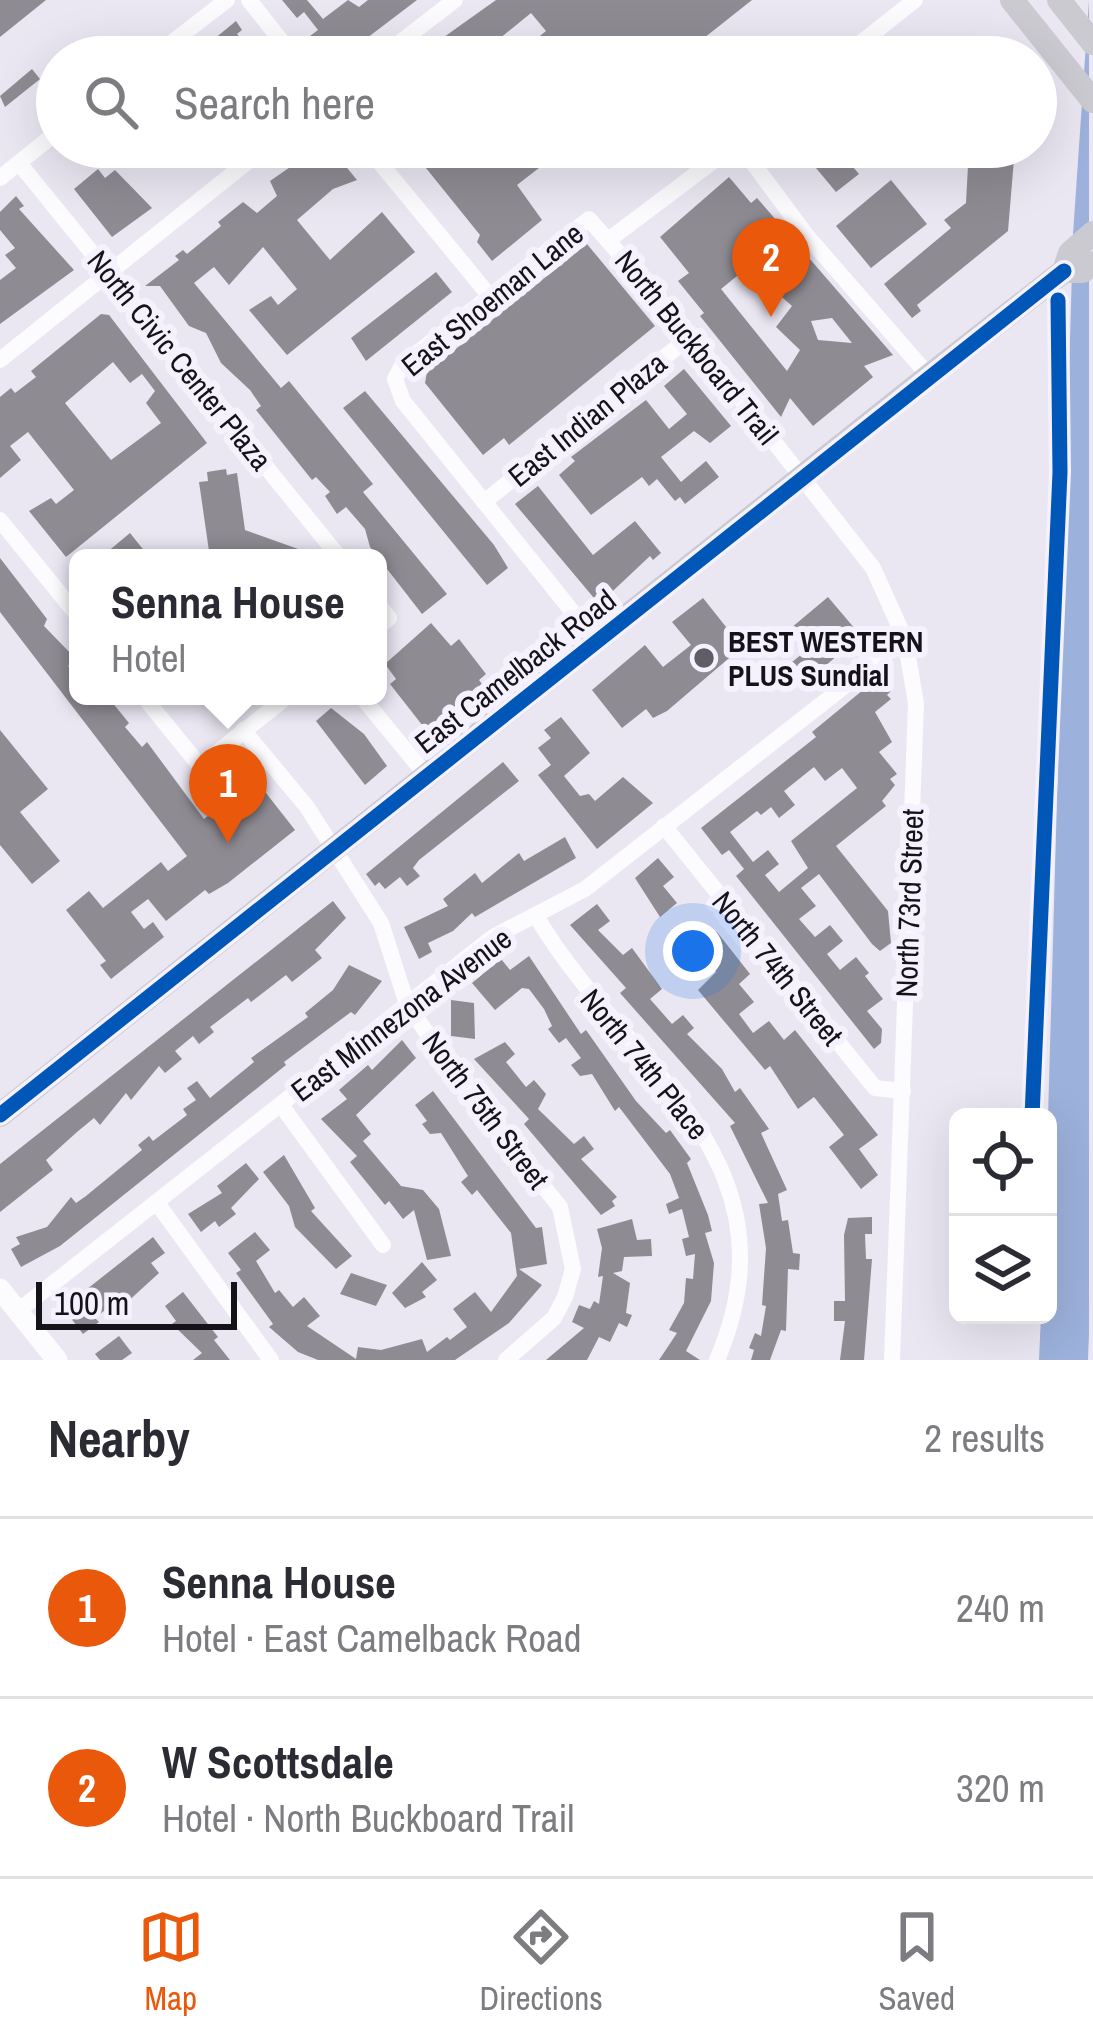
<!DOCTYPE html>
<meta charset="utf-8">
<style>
:root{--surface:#fff;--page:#f2f2f3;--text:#2b2b33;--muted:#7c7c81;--line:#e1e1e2;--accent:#ea580c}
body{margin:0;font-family:"Archivo Narrow",sans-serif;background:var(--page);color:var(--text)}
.controls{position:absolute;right:36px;bottom:36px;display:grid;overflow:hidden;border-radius:18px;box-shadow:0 12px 48px #0002}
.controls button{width:108px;height:108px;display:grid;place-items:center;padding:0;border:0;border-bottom:3px solid var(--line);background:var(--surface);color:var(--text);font:60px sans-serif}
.scale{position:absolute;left:36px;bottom:30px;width:201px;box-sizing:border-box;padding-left:12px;border:6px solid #15131a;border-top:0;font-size:33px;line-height:42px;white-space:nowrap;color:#15131a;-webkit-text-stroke:9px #f5f1fe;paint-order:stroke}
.you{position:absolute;left:693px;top:951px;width:42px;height:42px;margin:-30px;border:9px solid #fff;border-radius:50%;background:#1a73e8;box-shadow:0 0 0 18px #1a73e833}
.badge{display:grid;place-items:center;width:78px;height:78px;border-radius:50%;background:var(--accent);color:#fff;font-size:39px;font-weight:700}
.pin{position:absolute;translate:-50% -99px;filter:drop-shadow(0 3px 6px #0008)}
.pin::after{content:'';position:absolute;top:63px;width:42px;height:36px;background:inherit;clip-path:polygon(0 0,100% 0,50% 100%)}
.popup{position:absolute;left:69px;top:549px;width:318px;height:156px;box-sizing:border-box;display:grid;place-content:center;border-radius:18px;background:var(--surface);filter:drop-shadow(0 3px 9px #0005);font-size:39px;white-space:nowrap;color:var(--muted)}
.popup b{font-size:45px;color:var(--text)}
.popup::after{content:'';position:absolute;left:50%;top:100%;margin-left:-24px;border:24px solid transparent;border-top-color:var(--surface)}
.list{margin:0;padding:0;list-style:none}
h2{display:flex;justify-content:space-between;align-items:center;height:156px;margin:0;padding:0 48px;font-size:51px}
h2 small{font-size:39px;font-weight:400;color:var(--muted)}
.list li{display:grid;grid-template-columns:78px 1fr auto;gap:36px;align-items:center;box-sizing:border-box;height:180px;padding:0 48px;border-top:3px solid var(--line)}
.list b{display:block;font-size:45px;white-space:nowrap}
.list p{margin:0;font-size:39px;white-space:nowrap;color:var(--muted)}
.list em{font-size:39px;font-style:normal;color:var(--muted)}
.icon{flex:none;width:66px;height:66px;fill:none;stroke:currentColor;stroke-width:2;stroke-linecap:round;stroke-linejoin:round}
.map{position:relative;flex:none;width:1093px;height:1360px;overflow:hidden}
.search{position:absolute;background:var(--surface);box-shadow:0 12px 48px #0002;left:36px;right:36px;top:36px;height:132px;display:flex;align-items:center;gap:30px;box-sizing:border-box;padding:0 42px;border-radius:66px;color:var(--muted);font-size:45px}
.sheet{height:516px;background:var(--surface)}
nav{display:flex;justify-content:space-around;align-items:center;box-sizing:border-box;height:168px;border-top:3px solid var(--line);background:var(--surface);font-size:33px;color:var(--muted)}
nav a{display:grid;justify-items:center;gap:6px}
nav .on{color:var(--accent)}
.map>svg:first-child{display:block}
.water{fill:#9cb1db}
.building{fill:#8f8b93;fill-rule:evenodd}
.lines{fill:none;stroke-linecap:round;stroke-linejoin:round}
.minor{stroke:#fcfbfd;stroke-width:16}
.tertiary{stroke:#fcfbfd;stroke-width:21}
.primary{stroke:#cbcad0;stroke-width:24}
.cycleway-casing{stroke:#f5f1fe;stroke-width:22}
.cycleway{stroke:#0057b8;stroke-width:15}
.poi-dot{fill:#605d66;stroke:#f5f1fe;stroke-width:4.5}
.labels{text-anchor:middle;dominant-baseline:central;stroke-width:12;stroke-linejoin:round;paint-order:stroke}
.street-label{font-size:30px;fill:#15131a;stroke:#f5f1fe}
.poi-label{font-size:30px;font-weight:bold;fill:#15131a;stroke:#f5f1fe;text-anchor:start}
</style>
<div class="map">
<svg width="1093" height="1360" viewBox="0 0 1093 1360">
<rect width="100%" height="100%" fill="#eae7f3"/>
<polygon class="water" points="1089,0 1089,1334 1088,1360 1039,1360 1041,1315 1048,1315 1048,1117 1073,234"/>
<g class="building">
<polygon points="0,0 46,0 0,37"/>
<polygon points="282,0 307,0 323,19 348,0 359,7 368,0 417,0 342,57 327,57 310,36 318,30 304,12 297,18"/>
<path d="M496,0H752L680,57H429L448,42L444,37ZM531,13L546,31L514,57L499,39Z"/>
<polygon points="236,21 242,30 237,34 256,57 218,57 208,44"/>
<polygon points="32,69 40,79 5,107 0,96"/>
<polygon points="319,147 330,147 357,180 333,189 297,220 330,260 382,212 415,252 287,355 249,310 271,296 278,305 297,289 263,247 229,285 214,267 194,283 281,388 289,381 373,484 363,492 447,594 422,614 370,547 365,529 346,507 337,514 325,496 330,492 316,477 312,480 256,410 261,406 250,390 221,363 206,333 189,326 160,286 145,286 179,260 175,256 183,250 187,254 221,226 218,222 243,202 257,213 277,196 270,181"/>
<polygon points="409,147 566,147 517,185 542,220 492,261 477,242 480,235"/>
<polygon points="788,147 836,147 859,174 836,192 801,150 780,168 773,159"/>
<polygon points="969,147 1015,147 1008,231 917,305 921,311 912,318 884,284 951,228 944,220 966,203"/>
<polygon points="98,169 105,178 115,170 152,208 112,237 74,189"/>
<path d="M729,177L751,203L757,198L893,355L864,366L873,377L813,426L790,398L781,417L700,316L704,313L678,281L689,273L660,237ZM748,267L792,306L776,327L800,350L787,371L721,289ZM832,318L852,343L818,340L811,321Z"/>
<polygon points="891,180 927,224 871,268 836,226"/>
<polygon points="16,196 24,206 19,209 74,270 0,324 0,280 16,268 5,255 15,248 0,230 0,212"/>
<polygon points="587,244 655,326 509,445 504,438 483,455 425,383 427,372"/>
<polygon points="436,272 452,292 366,361 351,338"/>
<path d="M101,314L109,315L207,443L66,557L29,511L51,498L56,504L74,490L28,432L10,446L21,460L0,478V397L11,388L15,393L36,377L31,371ZM113,362L130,383L142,374L155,391L146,403L161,423L111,460L65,403Z"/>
<polygon points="684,369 731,426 710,443 694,431 661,457 681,482 706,461 719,477 685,504 680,497 675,501 657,479 649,486 642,477 591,515 559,475 575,461 571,457 646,400 669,429 687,414 664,386"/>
<polygon points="365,391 494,545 508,568 487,585 343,408"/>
<polygon points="226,469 227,475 237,473 245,530 301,550 298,558 210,558 199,482 208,481 207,472"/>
<polygon points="538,486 593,555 635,521 661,553 653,560 650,556 599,604 515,504"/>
<polygon points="130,533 150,558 100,558"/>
<polygon points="0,558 47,619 44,626 77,660 68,666 78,678 78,696 107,696 129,723 125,727 142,747 147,742 204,819 255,779 295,830 228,883 209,894 205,890 166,921 148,899 131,912 144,929 153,922 164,937 111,979 100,965 106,961 66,910 89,891 103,908 161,862 168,871 187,856 0,612"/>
<polygon points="828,597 861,636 802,685 799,680 787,690 775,676 808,649 791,628"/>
<polygon points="703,598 742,647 667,711 653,718 646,709 622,728 592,690 645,645 663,667 691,645 672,622"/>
<polygon points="431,623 451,646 459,639 486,674 479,680 482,684 426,730 390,684 396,679 385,664"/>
<path d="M880,676L891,691L887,695L891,699L875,712L892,742L879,752L897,774L890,779L895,785L882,801L886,806L836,846L888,911L891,943L880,951L872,944L819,874L801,888L816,906L799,919L815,937L830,925L843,941L827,954L840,970L856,957L869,973L865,976L883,999L867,1011L882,1029L881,1043L874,1049L736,876L744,869L729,850L722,855L701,828L816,737L812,732ZM814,767L825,781L842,768L857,788L791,841L808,868L779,892L765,875L779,864L768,850L753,862L730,832L757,811L761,815L771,807L779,818L795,805L784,791Z"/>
<polygon points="331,708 364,734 387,766 365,785 316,721"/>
<polygon points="561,717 590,753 564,776 580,796 589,794 595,801 623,777 653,803 597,849 538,775 551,765 538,748 551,738 544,730"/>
<polygon points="0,730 48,789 20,812 60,861 32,884 0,845"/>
<polygon points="503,762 519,781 419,860 413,868 420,876 407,886 400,877 385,889 379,882 375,886 366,874"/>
<polygon points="565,837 576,858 475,917 472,913 453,931 428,943 432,952 419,959 404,927 448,906 443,899 475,873 482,883 519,853 524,861"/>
<polygon points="658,858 674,877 663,886 677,903 660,917 635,878"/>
<polygon points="333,901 346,918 315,950 322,958 292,982 286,975 251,1002 248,998 210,1027 214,1032 199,1044 193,1036 175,1051 182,1059 165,1073 159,1066 131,1100 126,1093 100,1125 94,1118 77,1132 46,1160 53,1170 0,1212 0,1164"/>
<polygon points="597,904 610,921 598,930 623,955 632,948 662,989 650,999 672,1024 683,1015 694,1028 687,1034 722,1069 735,1092 740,1088 769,1129 761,1133 787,1190 778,1194 782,1221 788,1220 793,1253 800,1254 799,1270 788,1269 786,1331 781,1330 770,1360 751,1360 754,1350 749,1348 755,1333 761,1336 766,1306 762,1305 766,1248 759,1204 768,1203 730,1126 735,1123 620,993 626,988 570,925"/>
<polygon points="694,921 708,939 717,932 750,974 739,984 754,1002 739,1014 753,1033 769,1021 784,1040 795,1030 878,1135 859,1149 878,1175 861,1189 829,1147 844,1135 814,1097 798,1109 770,1066 765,1070 698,990 716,972 701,954 695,959 676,935"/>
<polygon points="529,956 581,1034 586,1030 636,1101 666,1133 670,1130 691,1159 687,1163 708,1215 712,1231 705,1233 714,1263 711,1301 686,1351 700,1360 659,1360 677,1333 669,1330 684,1303 686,1278 693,1279 695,1254 686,1256 682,1239 689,1237 682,1209 669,1214 666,1204 679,1198 670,1174 619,1107 615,1111 592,1074 580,1076 571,1065 581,1058 566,1038 559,1043 548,1029 552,1026 544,1009 529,989 522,988 495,1010 472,983 501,959 510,970"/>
<polygon points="349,965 382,981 355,1015 351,1012 284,1062 286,1065 60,1246 21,1267 11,1249 20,1244 16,1237 47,1227 71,1197 76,1203 86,1196 142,1150 138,1145 149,1136 153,1141 187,1115 183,1109 196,1100 187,1088 197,1081 210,1098 254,1062 251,1058 308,1017 305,1013 333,990"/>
<polygon points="451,1000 474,1003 475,1039 451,1036"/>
<polygon points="402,1040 416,1058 356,1115 371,1134 363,1141 401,1186 423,1190 439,1209 451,1256 427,1260 414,1210 403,1219 389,1201 385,1205 350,1162 357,1156 321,1119 347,1099 339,1090 368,1065 372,1070"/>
<polygon points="505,1042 515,1054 506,1062 526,1087 534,1080 546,1094 538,1109 574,1144 584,1136 594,1149 581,1159 617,1197 612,1201 615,1206 601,1215 524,1124 529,1119 474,1059"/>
<polygon points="433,1091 536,1228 542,1227 547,1264 519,1269 542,1285 509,1323 455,1360 318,1360 298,1352 269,1327 273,1324 236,1273 241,1270 228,1253 255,1232 270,1250 256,1261 275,1293 279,1290 293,1307 304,1297 320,1316 307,1326 356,1359 358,1347 381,1350 422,1339 427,1352 447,1337 450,1340 467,1327 453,1309 475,1292 491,1312 517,1276 511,1233 477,1190 472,1195 461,1182 468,1176 441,1133 430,1134 422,1124 427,1121 415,1105"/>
<polygon points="284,1155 315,1208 311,1211 352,1256 336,1269 295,1227 289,1206 263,1172"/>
<polygon points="246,1163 259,1179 231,1208 236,1214 219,1227 215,1221 201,1232 188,1214 222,1193 217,1186"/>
<polygon points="872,1217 872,1234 865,1234 866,1259 872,1259 864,1360 840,1360 845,1321 834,1321 834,1301 845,1301 844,1235 848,1218"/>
<polygon points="632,1219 637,1240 651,1239 652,1256 624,1257 622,1271 613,1273 630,1283 626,1313 632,1315 627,1327 619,1323 610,1342 599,1337 587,1360 546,1360 584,1328 572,1322 579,1305 590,1309 594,1301 599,1304 603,1276 598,1277 602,1248 597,1229"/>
<polygon points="153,1237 165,1253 151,1263 159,1273 124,1305 119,1299 95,1318 99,1322 83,1334 63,1308"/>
<polygon points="422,1262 437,1280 422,1292 426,1297 405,1308 392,1293"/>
<polygon points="351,1273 387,1285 376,1306 340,1294"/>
<polygon points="183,1292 218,1337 214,1340 230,1360 193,1360 202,1353 172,1324 176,1321 165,1306"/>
<polygon points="119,1336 132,1353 122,1360 100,1360 95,1354"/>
</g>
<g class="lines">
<g class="minor">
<polyline points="249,0 294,57"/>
<polyline points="153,57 227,0"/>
<polyline points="381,57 455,0"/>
<polyline points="843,57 915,0"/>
<polyline points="367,147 488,294"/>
<polyline points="741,147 807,236 929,376"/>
<polyline points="19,163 340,558"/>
<polyline points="0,178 57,132"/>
<polyline points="611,238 732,147"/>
<polyline points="0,360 266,147"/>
<polyline points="484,502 691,336"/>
<polyline points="0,520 78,616"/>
<polyline points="378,604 389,618 378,627"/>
<polyline points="596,641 403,401 395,379 403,364 589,219 691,336 873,568 905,639 916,703 892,1360"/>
<polyline points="143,696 200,766 288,696"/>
<polyline points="361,696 426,775"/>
<polyline points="243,730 307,807 381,923 407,1004 467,1092 560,1207 573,1269 565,1297 554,1318 506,1360"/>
<polyline points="664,826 875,1088 903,1091"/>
<path d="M536,916C627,1069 803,1158 717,1360"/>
<polyline points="281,1105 383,1245"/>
<polyline points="157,1203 271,1360"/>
<polyline points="18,1311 493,937 585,889 905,639"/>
</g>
<polyline class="tertiary" points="0,1289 57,1360"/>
<g class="primary">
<polyline points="1012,0 1093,101"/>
<polyline points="1059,0 1093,43"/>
<polyline points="1064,271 1070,253 1093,233"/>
<polyline points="0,1115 929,376 1064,271 1083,271 1093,263"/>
</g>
<defs>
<g id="cycleway">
<polyline points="0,1115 1064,271"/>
<polyline points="1032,1117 1060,472 1058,300"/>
</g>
</defs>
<use href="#cycleway" class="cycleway-casing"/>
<use href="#cycleway" class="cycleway"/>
</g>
<circle class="poi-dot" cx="704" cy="658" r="12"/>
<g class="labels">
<g class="street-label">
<text transform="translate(492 299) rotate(-39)">East Shoeman Lane</text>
<text transform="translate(697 347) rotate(51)">North Buckboard Trail</text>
<text transform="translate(180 360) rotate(51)">North Civic Center Plaza</text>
<text transform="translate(587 419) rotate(-39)">East Indian Plaza</text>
<text transform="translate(515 671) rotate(-38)">East Camelback Road</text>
<text transform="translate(909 903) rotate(-88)">North 73rd Street</text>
<text transform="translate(778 968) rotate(51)">North 74th Street</text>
<text transform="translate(401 1014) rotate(-37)">East Minnezona Avenue</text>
<text transform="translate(645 1064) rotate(51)">North 74th Place</text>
<text transform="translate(486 1110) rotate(53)">North 75th Street</text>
</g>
<g class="poi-label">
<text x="728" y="641">BEST WESTERN<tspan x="728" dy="34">PLUS Sundial</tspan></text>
</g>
</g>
</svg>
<div class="controls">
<button><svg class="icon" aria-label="locate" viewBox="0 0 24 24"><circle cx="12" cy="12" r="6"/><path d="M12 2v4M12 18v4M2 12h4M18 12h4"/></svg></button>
<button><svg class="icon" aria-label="layers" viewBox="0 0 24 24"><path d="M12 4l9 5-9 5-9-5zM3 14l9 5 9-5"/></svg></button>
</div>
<div class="scale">100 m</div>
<div class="you"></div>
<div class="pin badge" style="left:228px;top:843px">1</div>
<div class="popup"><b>Senna House</b>Hotel</div>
<div class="pin badge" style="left:771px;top:317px">2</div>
<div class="search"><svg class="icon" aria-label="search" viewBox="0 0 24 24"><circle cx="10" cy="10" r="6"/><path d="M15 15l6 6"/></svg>Search here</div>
</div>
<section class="sheet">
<h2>Nearby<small>2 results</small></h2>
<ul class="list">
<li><span class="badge">1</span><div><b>Senna House</b><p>Hotel · East Camelback Road</p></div><em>240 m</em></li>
<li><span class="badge">2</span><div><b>W Scottsdale</b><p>Hotel · North Buckboard Trail</p></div><em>320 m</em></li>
</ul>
</section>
<nav>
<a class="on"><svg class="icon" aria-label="map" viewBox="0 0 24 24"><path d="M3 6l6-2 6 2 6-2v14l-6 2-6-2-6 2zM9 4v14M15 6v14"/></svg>Map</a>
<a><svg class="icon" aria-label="directions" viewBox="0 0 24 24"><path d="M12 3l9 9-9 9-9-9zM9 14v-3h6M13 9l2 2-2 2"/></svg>Directions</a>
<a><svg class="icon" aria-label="saved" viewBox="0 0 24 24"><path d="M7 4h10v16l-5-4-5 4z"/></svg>Saved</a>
</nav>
